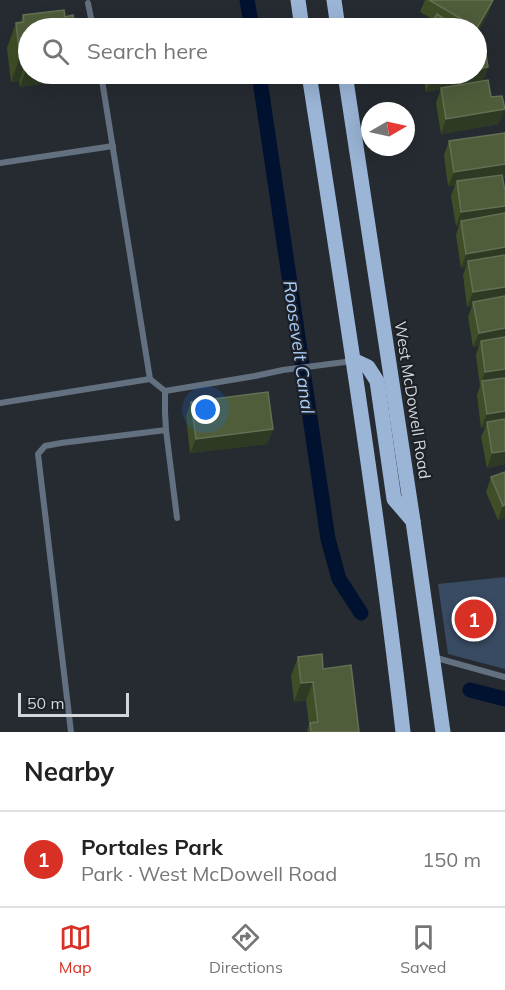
<!DOCTYPE html>
<meta charset="utf-8">
<style>
:root{--surface:#fff;--page:#f2f2f2;--text:#222;--muted:#767676;--line:#e0e0e0;--accent:#d93025}
body{margin:0;font-family:Mulish,sans-serif;background:var(--page);color:var(--text)}
.compass{position:absolute;left:361px;top:102px;width:54px;height:54px;border-radius:50%;background:var(--surface);box-shadow:0 6px 24px #0002;rotate:81deg}
.scale{position:absolute;left:18px;bottom:15px;width:111px;box-sizing:border-box;padding-left:6px;border:3px solid #d3d6da;border-top:0;font-size:16px;line-height:21px;white-space:nowrap;color:#d3d6da;-webkit-text-stroke:4px #1d2127;paint-order:stroke}
.you{position:absolute;left:206px;top:410px;width:21px;height:21px;margin:-15px;border:4px solid #fff;border-radius:50%;background:#1a73e8;box-shadow:0 0 0 9px #1a73e833}
.badge{display:grid;place-items:center;width:39px;height:39px;border-radius:50%;background:var(--accent);color:#fff;font-size:20px;font-weight:700}
.pin{position:absolute;translate:-50% -50%;border:3px solid #fff;box-shadow:0 2px 6px #0006}
.list{margin:0;padding:0;list-style:none}
h2{display:flex;justify-content:space-between;align-items:center;height:78px;margin:0;padding:0 24px;font-size:26px}
h2 small{font-size:20px;font-weight:400;color:var(--muted)}
.list li{display:grid;grid-template-columns:39px 1fr auto;gap:18px;align-items:center;box-sizing:border-box;height:96px;padding:0 24px;border-top:2px solid var(--line)}
.list b{display:block;font-size:22px;white-space:nowrap}
.list p{margin:0;font-size:20px;white-space:nowrap;color:var(--muted)}
.list em{font-size:20px;font-style:normal;color:var(--muted)}
.icon{flex:none;width:33px;height:33px;fill:none;stroke:currentColor;stroke-width:2;stroke-linecap:round;stroke-linejoin:round}
.map{position:relative;flex:none;width:505px;height:732px;overflow:hidden}
.search{position:absolute;background:var(--surface);box-shadow:0 6px 24px #0002;left:18px;right:18px;top:18px;height:66px;display:flex;align-items:center;gap:15px;box-sizing:border-box;padding:0 21px;border-radius:33px;color:var(--muted);font-size:22px}
.sheet{height:174px;background:var(--surface)}
nav{display:flex;justify-content:space-around;align-items:center;box-sizing:border-box;height:84px;border-top:2px solid var(--line);background:var(--surface);font-size:16px;color:var(--muted)}
nav a{display:grid;justify-items:center;gap:3px}
nav .on{color:var(--accent)}
.map>svg:first-child{display:block}
.green{fill:#394b63}
.lines{fill:none;stroke-linecap:round;stroke-linejoin:round}
.canal{stroke:#001230;stroke-width:15}
.service{stroke:#637080;stroke-width:6}
.primary{stroke:#9bb5d7;stroke-width:15}
.wall{fill:#3f4e27}
.shaded-wall{fill:#2e3a23}
.building{fill:#4f5d3b;stroke:#647054;stroke-width:1.5}
.labels{text-anchor:middle;dominant-baseline:central;stroke-width:4.5;stroke-linejoin:round;paint-order:stroke}
.street-label{font-size:16px;fill:#d3d6da;stroke:#1d2127}
.water-label{font-size:18px;font-style:italic;fill:#a9cdfc;stroke:#1d2127}
</style>
<div class="map">
<svg width="505" height="732" viewBox="0 0 505 732">
<rect width="100%" height="100%" fill="#262b31"/>
<polygon class="green" points="505,577 505,669 448,654 438,584"/>
<g class="lines">
<g class="canal">
<polyline points="247,0 252,28"/>
<polyline points="259,74 328,539 339,579 361,613"/>
<polyline points="470,690 505,699"/>
</g>
<g class="service">
<polyline points="88,3 93,28"/>
<polyline points="101,74 150,379 165,391"/>
<polyline points="0,163 113,146"/>
<polyline points="0,403 150,379"/>
<polyline points="166,430 177,518"/>
<polyline points="433,657 505,677"/>
<polyline points="71,732 38,454 45,446 61,443 166,430 165,412 165,391 255,376 283,370 353,361"/>
</g>
<g class="primary">
<polyline points="298,0 302,28"/>
<polyline points="334,0 338,28"/>
<path d="M309,74C343,293 378,512 403,732"/>
<polyline points="345,74 413,521 443,732"/>
<polyline points="353,360 368,367 377,381 394,499 413,521"/>
</g>
</g>
<g class="wall">
<polygon points="425,0 495,0 493,1 488,14 477,34 477,28 429,28 434,20 420,12"/>
<polygon points="23,15 28,28 28,74 65,74 62,81 20,87 19,81 11,82 7,48 16,23 20,23"/>
<polygon points="488,67 483,81 491,97 499,124 441,134 436,103 441,89 426,92 423,74 477,74"/>
<polygon points="505,133 505,177 503,179 505,464 487,468 481,437 485,428 481,428 477,395 480,386 476,355 479,346 473,347 468,317 472,306 467,307 463,275 466,267 461,268 456,235 459,226 456,226 451,196 455,185 448,186 444,155 449,141"/>
<polygon points="191,402 273,429 267,444 190,453 186,416"/>
<polygon points="505,472 505,518 498,520 486,492 491,477"/>
<polygon points="298,657 323,669 359,732 307,732 309,724 306,700 294,702 291,676"/>
</g>
<g class="shaded-wall">
<polygon points="489,0 495,0 493,1 488,14 477,34 477,30"/>
<polygon points="28,56 19,81 11,82 20,57"/>
<polygon points="28,64 28,74 65,74 62,81 20,87"/>
<polygon points="488,67 483,81 426,92 432,77 452,74 477,74 477,69"/>
<polygon points="505,109 499,124 441,134 446,119"/>
<polygon points="505,164 505,178 457,185 457,181 455,185 448,186 454,172"/>
<polygon points="505,206 505,219 461,221 459,226 456,226 461,212"/>
<polygon points="505,247 505,260 468,261 466,267 461,268 466,254"/>
<polygon points="505,287 505,301 473,302 472,306 467,307 473,292"/>
<polygon points="505,328 505,342 481,341 479,346 473,347 479,333"/>
<polygon points="505,369 505,383 482,381 480,386 485,372"/>
<polygon points="505,411 505,425 487,422 485,428 481,428 487,414"/>
<polygon points="273,429 267,444 190,453 196,439"/>
<polygon points="505,451 505,464 487,468 492,453"/>
<polygon points="505,505 505,518 498,520 503,506"/>
<polygon points="313,682 306,700 294,702 301,683"/>
</g>
<g class="building">
<polygon points="429,0 493,0 477,28"/>
<polygon points="64,10 65,17 73,15 75,28 28,28 28,56 20,57 16,23 24,22 23,15"/>
<polygon points="437,14 454,25 452,28 435,28 430,26"/>
<polygon points="483,36 488,67 477,69 477,37"/>
<polygon points="431,74 452,74 432,77"/>
<polygon points="488,80 491,97 502,96 505,109 446,119 441,88"/>
<polygon points="505,133 505,164 454,172 449,141"/>
<polygon points="502,175 505,191 505,206 461,212 457,181"/>
<polygon points="505,213 505,247 466,254 461,221"/>
<polygon points="505,255 505,287 473,292 468,261"/>
<polygon points="505,296 505,328 479,333 473,302"/>
<polygon points="505,337 505,369 485,372 481,341"/>
<polygon points="505,378 505,411 487,414 482,381"/>
<polygon points="268,392 273,429 196,439 191,402"/>
<polygon points="505,419 505,451 492,453 487,422"/>
<polygon points="505,472 505,505 503,506 491,477"/>
<polygon points="322,654 323,669 351,665 359,732 311,732 310,723 318,722 313,682 301,683 298,657"/>
</g>
<g class="labels">
<g class="street-label">
<text transform="translate(413 400) rotate(81)">West McDowell Road</text>
</g>
<g class="water-label">
<text transform="translate(299 347) rotate(82)">Roosevelt Canal</text>
</g>
</g>
</svg>
<svg class="compass" viewBox="-18 -18 36 36"><path d="M0-13l5 13h-10z" fill="#e53935"/><path d="M0 13l5-13h-10z" fill="#767676"/></svg>
<div class="scale">50 m</div>
<div class="you"></div>
<div class="pin badge" style="left:474px;top:619px">1</div>
<div class="search"><svg class="icon" aria-label="search" viewBox="0 0 24 24"><circle cx="10" cy="10" r="6"/><path d="M15 15l6 6"/></svg>Search here</div>
</div>
<section class="sheet">
<h2>Nearby<small></small></h2>
<ul class="list">
<li><span class="badge">1</span><div><b>Portales Park</b><p>Park · West McDowell Road</p></div><em>150 m</em></li>
</ul>
</section>
<nav>
<a class="on"><svg class="icon" aria-label="map" viewBox="0 0 24 24"><path d="M3 6l6-2 6 2 6-2v14l-6 2-6-2-6 2zM9 4v14M15 6v14"/></svg>Map</a>
<a><svg class="icon" aria-label="directions" viewBox="0 0 24 24"><path d="M12 3l9 9-9 9-9-9zM9 14v-3h6M13 9l2 2-2 2"/></svg>Directions</a>
<a><svg class="icon" aria-label="saved" viewBox="0 0 24 24"><path d="M7 4h10v16l-5-4-5 4z"/></svg>Saved</a>
</nav>
